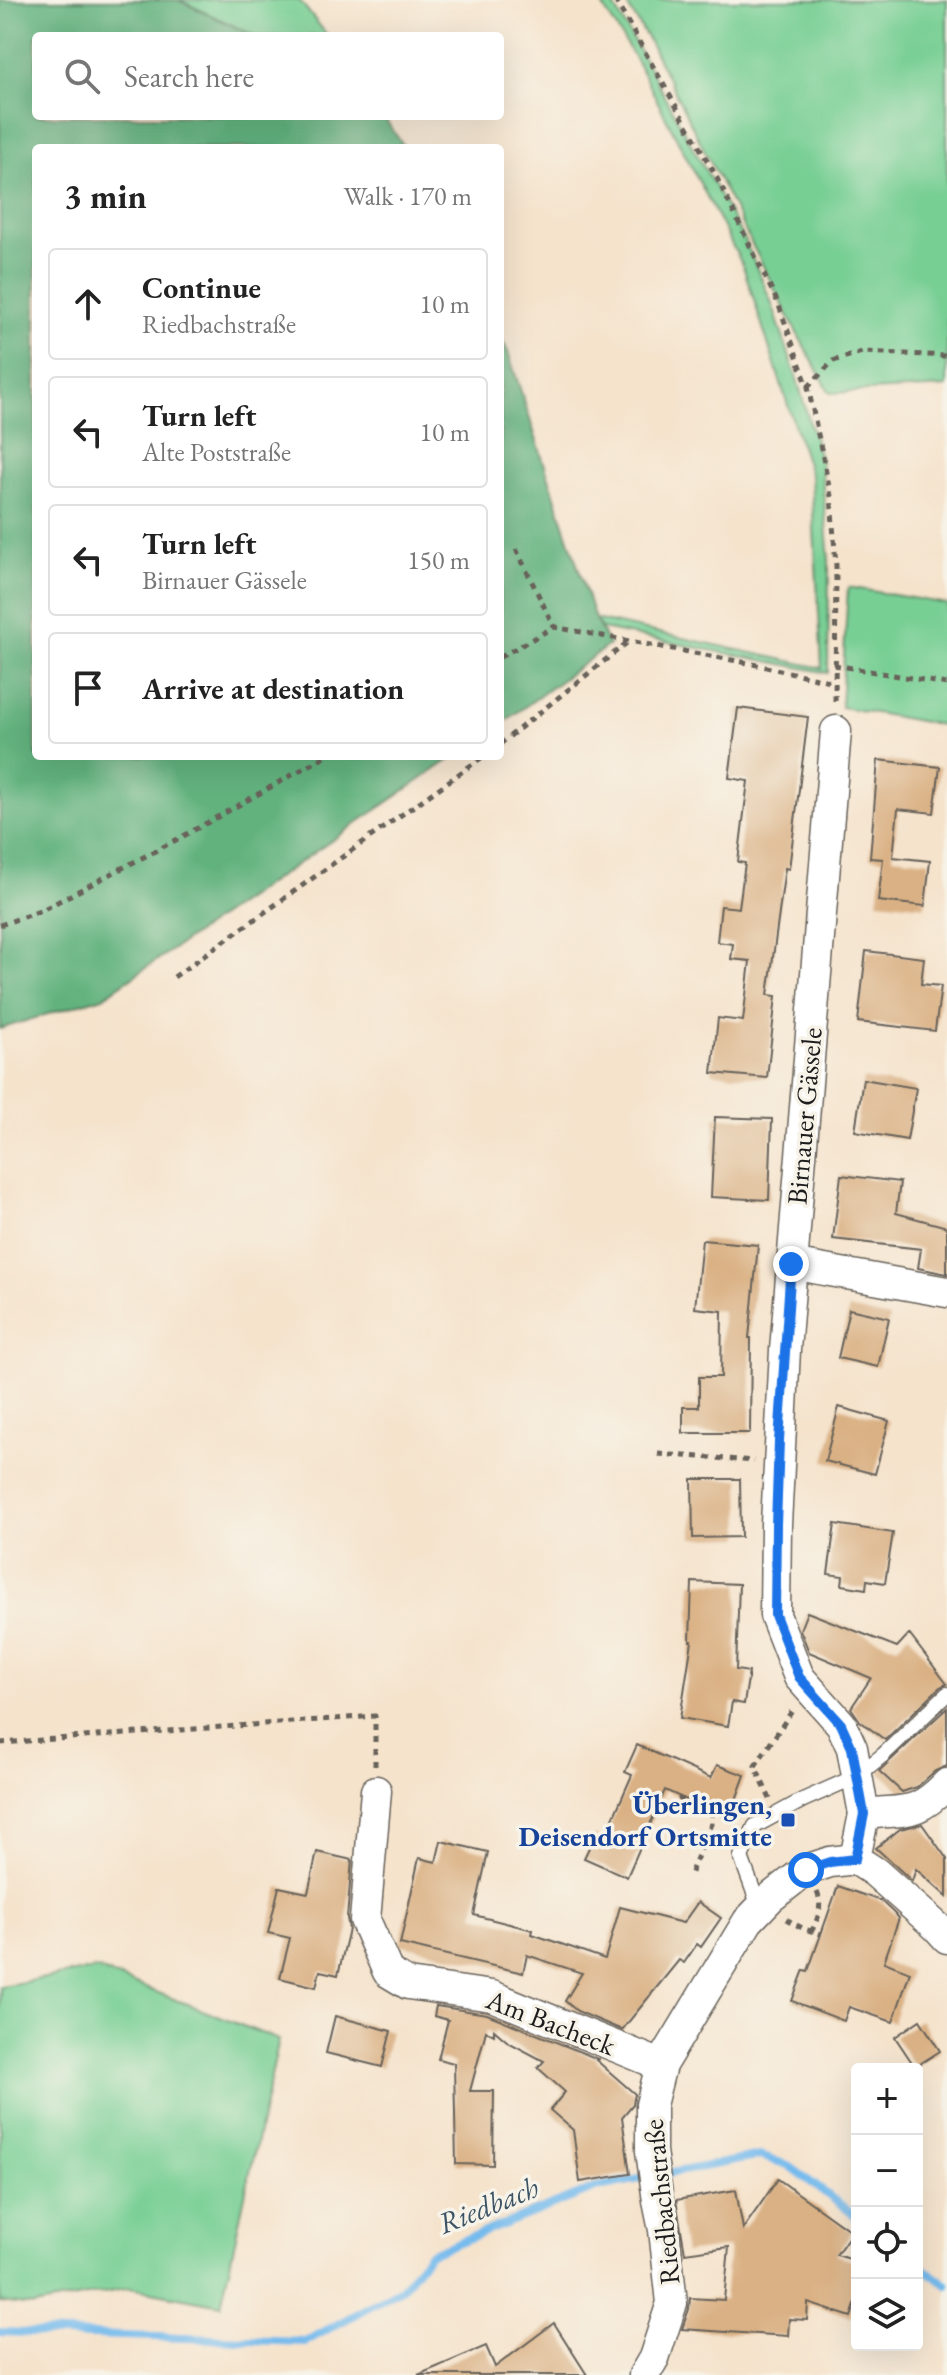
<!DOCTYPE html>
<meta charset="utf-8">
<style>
:root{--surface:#fff;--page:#f6f6f6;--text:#222;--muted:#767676;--line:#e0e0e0}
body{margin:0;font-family:"EB Garamond",serif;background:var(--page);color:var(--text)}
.controls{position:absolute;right:24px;bottom:24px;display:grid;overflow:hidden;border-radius:8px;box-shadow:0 8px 32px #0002}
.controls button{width:72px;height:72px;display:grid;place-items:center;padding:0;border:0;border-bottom:2px solid var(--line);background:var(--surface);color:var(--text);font:40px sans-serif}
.stop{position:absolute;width:24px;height:24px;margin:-18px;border:6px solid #1a73e8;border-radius:50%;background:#fff}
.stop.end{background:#1a73e8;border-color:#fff;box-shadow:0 2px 8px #0008}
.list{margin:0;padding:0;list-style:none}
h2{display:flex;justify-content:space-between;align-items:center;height:104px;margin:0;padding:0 32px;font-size:34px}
h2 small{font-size:26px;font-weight:400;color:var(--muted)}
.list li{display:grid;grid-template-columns:52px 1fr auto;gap:24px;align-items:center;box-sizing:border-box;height:112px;margin:0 16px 16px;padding:0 16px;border:2px solid var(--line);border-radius:8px}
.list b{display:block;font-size:30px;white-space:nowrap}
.list p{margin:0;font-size:26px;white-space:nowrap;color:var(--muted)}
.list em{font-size:26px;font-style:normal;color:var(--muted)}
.icon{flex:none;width:44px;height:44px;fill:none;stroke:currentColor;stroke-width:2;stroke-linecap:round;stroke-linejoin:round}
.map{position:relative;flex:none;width:947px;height:2375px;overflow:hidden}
.search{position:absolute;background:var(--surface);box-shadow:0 8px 32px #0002;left:32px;top:32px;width:472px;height:88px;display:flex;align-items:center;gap:20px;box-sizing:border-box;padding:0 28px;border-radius:8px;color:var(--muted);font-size:30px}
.panel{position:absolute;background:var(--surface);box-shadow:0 8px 32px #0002;left:32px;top:144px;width:472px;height:616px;border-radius:8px}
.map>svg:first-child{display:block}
.green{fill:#78cf94;stroke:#4a7658;stroke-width:2}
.forest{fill:#62b27e;stroke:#3f674d;stroke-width:2}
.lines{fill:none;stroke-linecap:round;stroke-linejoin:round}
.stream{stroke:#76bbed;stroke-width:8}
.building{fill:#dab184}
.service-casing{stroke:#68625a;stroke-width:17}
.minor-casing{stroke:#68625a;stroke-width:33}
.path{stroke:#68625a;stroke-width:5;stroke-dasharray:6 6;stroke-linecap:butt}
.service{stroke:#fff;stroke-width:14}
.minor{stroke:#fff;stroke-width:30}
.route{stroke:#1a73e8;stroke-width:10}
.transit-dot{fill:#1a4fb4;stroke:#f7f3e8;stroke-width:3}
.labels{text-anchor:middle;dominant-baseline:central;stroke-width:7;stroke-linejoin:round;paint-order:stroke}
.street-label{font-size:28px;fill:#1c1c1c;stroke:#f7f3e8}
.transit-label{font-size:28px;font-weight:bold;fill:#164399;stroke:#f7f3e8;text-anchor:end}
.water-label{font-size:30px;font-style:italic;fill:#3c5465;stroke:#f7f3e8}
</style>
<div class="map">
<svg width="947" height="2375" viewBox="0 0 947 2375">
<rect width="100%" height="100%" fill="#f7f3e8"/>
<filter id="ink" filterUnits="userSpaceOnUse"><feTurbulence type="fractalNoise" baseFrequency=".0125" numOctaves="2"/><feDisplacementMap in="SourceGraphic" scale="16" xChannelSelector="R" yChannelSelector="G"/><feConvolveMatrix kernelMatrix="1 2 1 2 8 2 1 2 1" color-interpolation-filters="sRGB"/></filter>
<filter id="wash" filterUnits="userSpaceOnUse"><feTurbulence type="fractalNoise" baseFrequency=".006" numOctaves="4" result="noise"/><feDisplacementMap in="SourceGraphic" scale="32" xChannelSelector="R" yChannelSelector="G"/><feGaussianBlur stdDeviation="1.8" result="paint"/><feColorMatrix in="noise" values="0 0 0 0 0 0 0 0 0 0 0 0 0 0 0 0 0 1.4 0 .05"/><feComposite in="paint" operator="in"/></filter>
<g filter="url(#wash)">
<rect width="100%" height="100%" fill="#f5e3cc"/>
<g class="green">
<polygon points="179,0 299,0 328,36 255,36"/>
<polygon points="599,0 611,0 745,241 771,301 797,379 821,462 829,561 828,673 602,629 595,619 822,668 811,477 743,266 636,60"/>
<polygon points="624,0 947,0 947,387 830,393 797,333 649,41"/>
<polygon points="848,587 947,604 947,726 841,707"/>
<polygon points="97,1969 279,2040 221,2305 130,2288 34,2306 0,2302 0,1986"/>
</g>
<g class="forest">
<polygon points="0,0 178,0 255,36 36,36 36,116 383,116 405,148 36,148 36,756 455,756 103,997 0,1029"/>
<polygon points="500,336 508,352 595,619 609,645 500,725"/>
</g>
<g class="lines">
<g class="stream">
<polyline points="917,2263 947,2285"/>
<polyline points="0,2332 305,2342 401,2289 429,2254 598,2187 760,2156 788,2165 857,2217"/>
</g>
</g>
<g id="blocks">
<g class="building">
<polygon points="738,708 808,717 789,869 785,868 768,995 776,996 767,1078 712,1073 718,1018 743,1021 750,961 731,959 733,944 717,942 721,906 739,908 745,863 738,862 748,781 729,778"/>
<polygon points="878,760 940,767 934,813 898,809 893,857 930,861 925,906 878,901 883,859 870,858"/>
<polygon points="866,951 924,958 921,984 941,986 935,1031 858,1022"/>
<polygon points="863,1079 916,1088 907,1140 855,1131"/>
<polygon points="715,1117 772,1119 769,1200 711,1197"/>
<polygon points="841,1175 900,1182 896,1213 947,1227 947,1274 918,1268 921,1249 833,1239"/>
<polygon points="702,1240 758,1245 749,1338 751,1338 750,1433 683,1433 683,1407 699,1407 699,1377 721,1377 722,1311 695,1308"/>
<polygon points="849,1309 889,1318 878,1367 838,1358"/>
<polygon points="839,1407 889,1421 875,1474 825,1461"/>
<polygon points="692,1479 740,1479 741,1537 693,1538"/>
<polygon points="835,1524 893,1533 885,1583 867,1580 866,1589 842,1585 843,1576 828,1574"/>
<polygon points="692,1582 739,1584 736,1670 749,1672 744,1704 732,1702 728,1726 680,1718 692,1641 690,1641"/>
<polygon points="807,1612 897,1647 909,1634 947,1684 940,1687 885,1740 860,1721 851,1708 871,1678 809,1652 800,1630"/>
<polygon points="947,1708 947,1766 935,1771 917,1787 902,1792 879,1771"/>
<polygon points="637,1745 711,1778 717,1765 745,1775 729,1819 665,1790 627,1877 584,1858 595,1835 604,1839 632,1775 625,1772"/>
<polygon points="922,1824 947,1859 947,1897 916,1869 912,1881 876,1848 900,1829"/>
<polygon points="441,1841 488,1852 474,1915 533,1930 532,1934 605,1959 620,1907 683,1923 698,1902 721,1918 701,1947 697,1944 684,1963 679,1960 622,2030 577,2011 565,2001 582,1973 527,1955 523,1973 400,1944 419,1858 436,1862"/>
<polygon points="317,1852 352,1860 347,1918 349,1929 338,1975 320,1971 316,1987 280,1978 290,1938 268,1933 279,1887 308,1893"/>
<polygon points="838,1886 881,1901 899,1918 884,1962 910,1972 893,2022 849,2007 844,2021 792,2001 804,1970 808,1971"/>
<polygon points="436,2006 487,2014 598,2059 596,2060 635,2094 633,2104 622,2117 630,2174 580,2182 573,2130 550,2110 565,2092 538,2068 544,2061 508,2042 494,2030 494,2035 486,2031 470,2091 494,2091 493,2165 456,2164 454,2063 438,2059 448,2020 434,2016"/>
<polygon points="335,2016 391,2031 382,2067 326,2053"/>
<polygon points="920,2020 940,2051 915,2067 895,2037"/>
<polygon points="778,2179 852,2232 836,2255 857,2261 857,2299 851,2317 808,2303 807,2320 789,2319 788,2336 682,2329 689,2309 690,2298 724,2300 729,2247 685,2253 676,2200 736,2190 743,2229"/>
<polygon points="554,2323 587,2375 418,2375 486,2346 495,2367"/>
</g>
</g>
</g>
<g filter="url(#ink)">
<use href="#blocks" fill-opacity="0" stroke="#68625a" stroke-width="2"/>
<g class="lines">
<defs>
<polyline id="service" points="760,1909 741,1857 755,1826 803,1800 857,1776 883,1755 947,1694"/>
<g id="minor">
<polyline points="836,731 785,1350 776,1524 775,1615 799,1677 841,1724 852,1748 864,1814 855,1859"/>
<polyline points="791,1264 947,1292"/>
<polyline points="376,1791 365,1920 388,1972 408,1984 492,1996 661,2065"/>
<path d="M864,1814C906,1809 915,1817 947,1784"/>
<polyline points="644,2375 654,2358 672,2303 664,2230 658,2201 651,2151 651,2105 661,2065 748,1921 770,1898 806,1870 830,1862 855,1859 875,1872 937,1927 947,1938"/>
</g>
</defs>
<use href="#service" class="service-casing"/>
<use href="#minor" class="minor-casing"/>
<g class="path">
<polyline points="615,0 715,174 778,303 808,387 831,496 836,566 835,706"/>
<polyline points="808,387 833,361 862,352 947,356"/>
<polyline points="516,549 554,627"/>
<polyline points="500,657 554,627 748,663 834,682"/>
<polyline points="834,665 947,684"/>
<polyline points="500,744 628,642"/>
<polyline points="0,925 40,911 180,838 326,756"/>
<polyline points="174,977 484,756"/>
<polyline points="658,1454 754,1461"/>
<polyline points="0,1743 375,1716 375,1768"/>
<polyline points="680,1797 680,1799 705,1805 712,1813 711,1824 689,1877"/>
<polyline points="770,1799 755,1766 794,1708"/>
<polyline points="786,1919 804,1929 821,1934"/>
<path d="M811,1932C818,1920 823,1905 817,1892"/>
</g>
<use href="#service" class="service"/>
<use href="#minor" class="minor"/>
</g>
</g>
<g class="lines" filter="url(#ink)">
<polyline class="route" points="791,1264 779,1441 776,1524 775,1615 799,1677 841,1724 852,1748 864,1814 855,1859 830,1862 806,1870"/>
</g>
<rect class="transit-dot" x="780" y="1812" width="16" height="16" rx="4"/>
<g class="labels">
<g class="street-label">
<text transform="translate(804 1116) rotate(-85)">Birnauer Gässele</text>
<text transform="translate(551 2022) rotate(21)">Am Bacheck</text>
<text transform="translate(661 2202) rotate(-96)">Riedbachstraße</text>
</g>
<g class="transit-label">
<text x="772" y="1804">Überlingen,<tspan x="772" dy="32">Deisendorf Ortsmitte</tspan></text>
</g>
<g class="water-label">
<text transform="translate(488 2205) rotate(-22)">Riedbach</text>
</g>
</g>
</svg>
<div class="controls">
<button>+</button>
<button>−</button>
<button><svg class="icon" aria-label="locate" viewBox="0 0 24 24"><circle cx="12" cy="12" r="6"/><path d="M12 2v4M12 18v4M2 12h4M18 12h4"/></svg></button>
<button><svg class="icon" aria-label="layers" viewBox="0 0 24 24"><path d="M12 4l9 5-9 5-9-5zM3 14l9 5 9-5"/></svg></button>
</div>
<div class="stop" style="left:806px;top:1870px"></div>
<div class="stop end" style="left:791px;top:1264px"></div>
<div class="search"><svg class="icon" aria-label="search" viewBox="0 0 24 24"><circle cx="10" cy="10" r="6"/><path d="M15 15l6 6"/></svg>Search here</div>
<section class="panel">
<h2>3 min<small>Walk · 170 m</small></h2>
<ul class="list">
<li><svg class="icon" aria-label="ahead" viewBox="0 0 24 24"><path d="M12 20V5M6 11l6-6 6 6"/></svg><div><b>Continue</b><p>Riedbachstraße</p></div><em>10 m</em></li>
<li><svg class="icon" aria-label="left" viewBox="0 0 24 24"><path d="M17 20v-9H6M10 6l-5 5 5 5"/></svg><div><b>Turn left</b><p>Alte Poststraße</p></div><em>10 m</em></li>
<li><svg class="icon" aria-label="left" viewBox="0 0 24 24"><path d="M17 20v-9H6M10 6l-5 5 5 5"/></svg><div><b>Turn left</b><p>Birnauer Gässele</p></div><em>150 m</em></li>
<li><svg class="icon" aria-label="arrive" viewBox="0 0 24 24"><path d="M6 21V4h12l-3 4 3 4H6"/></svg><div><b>Arrive at destination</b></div></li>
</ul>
</section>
</div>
